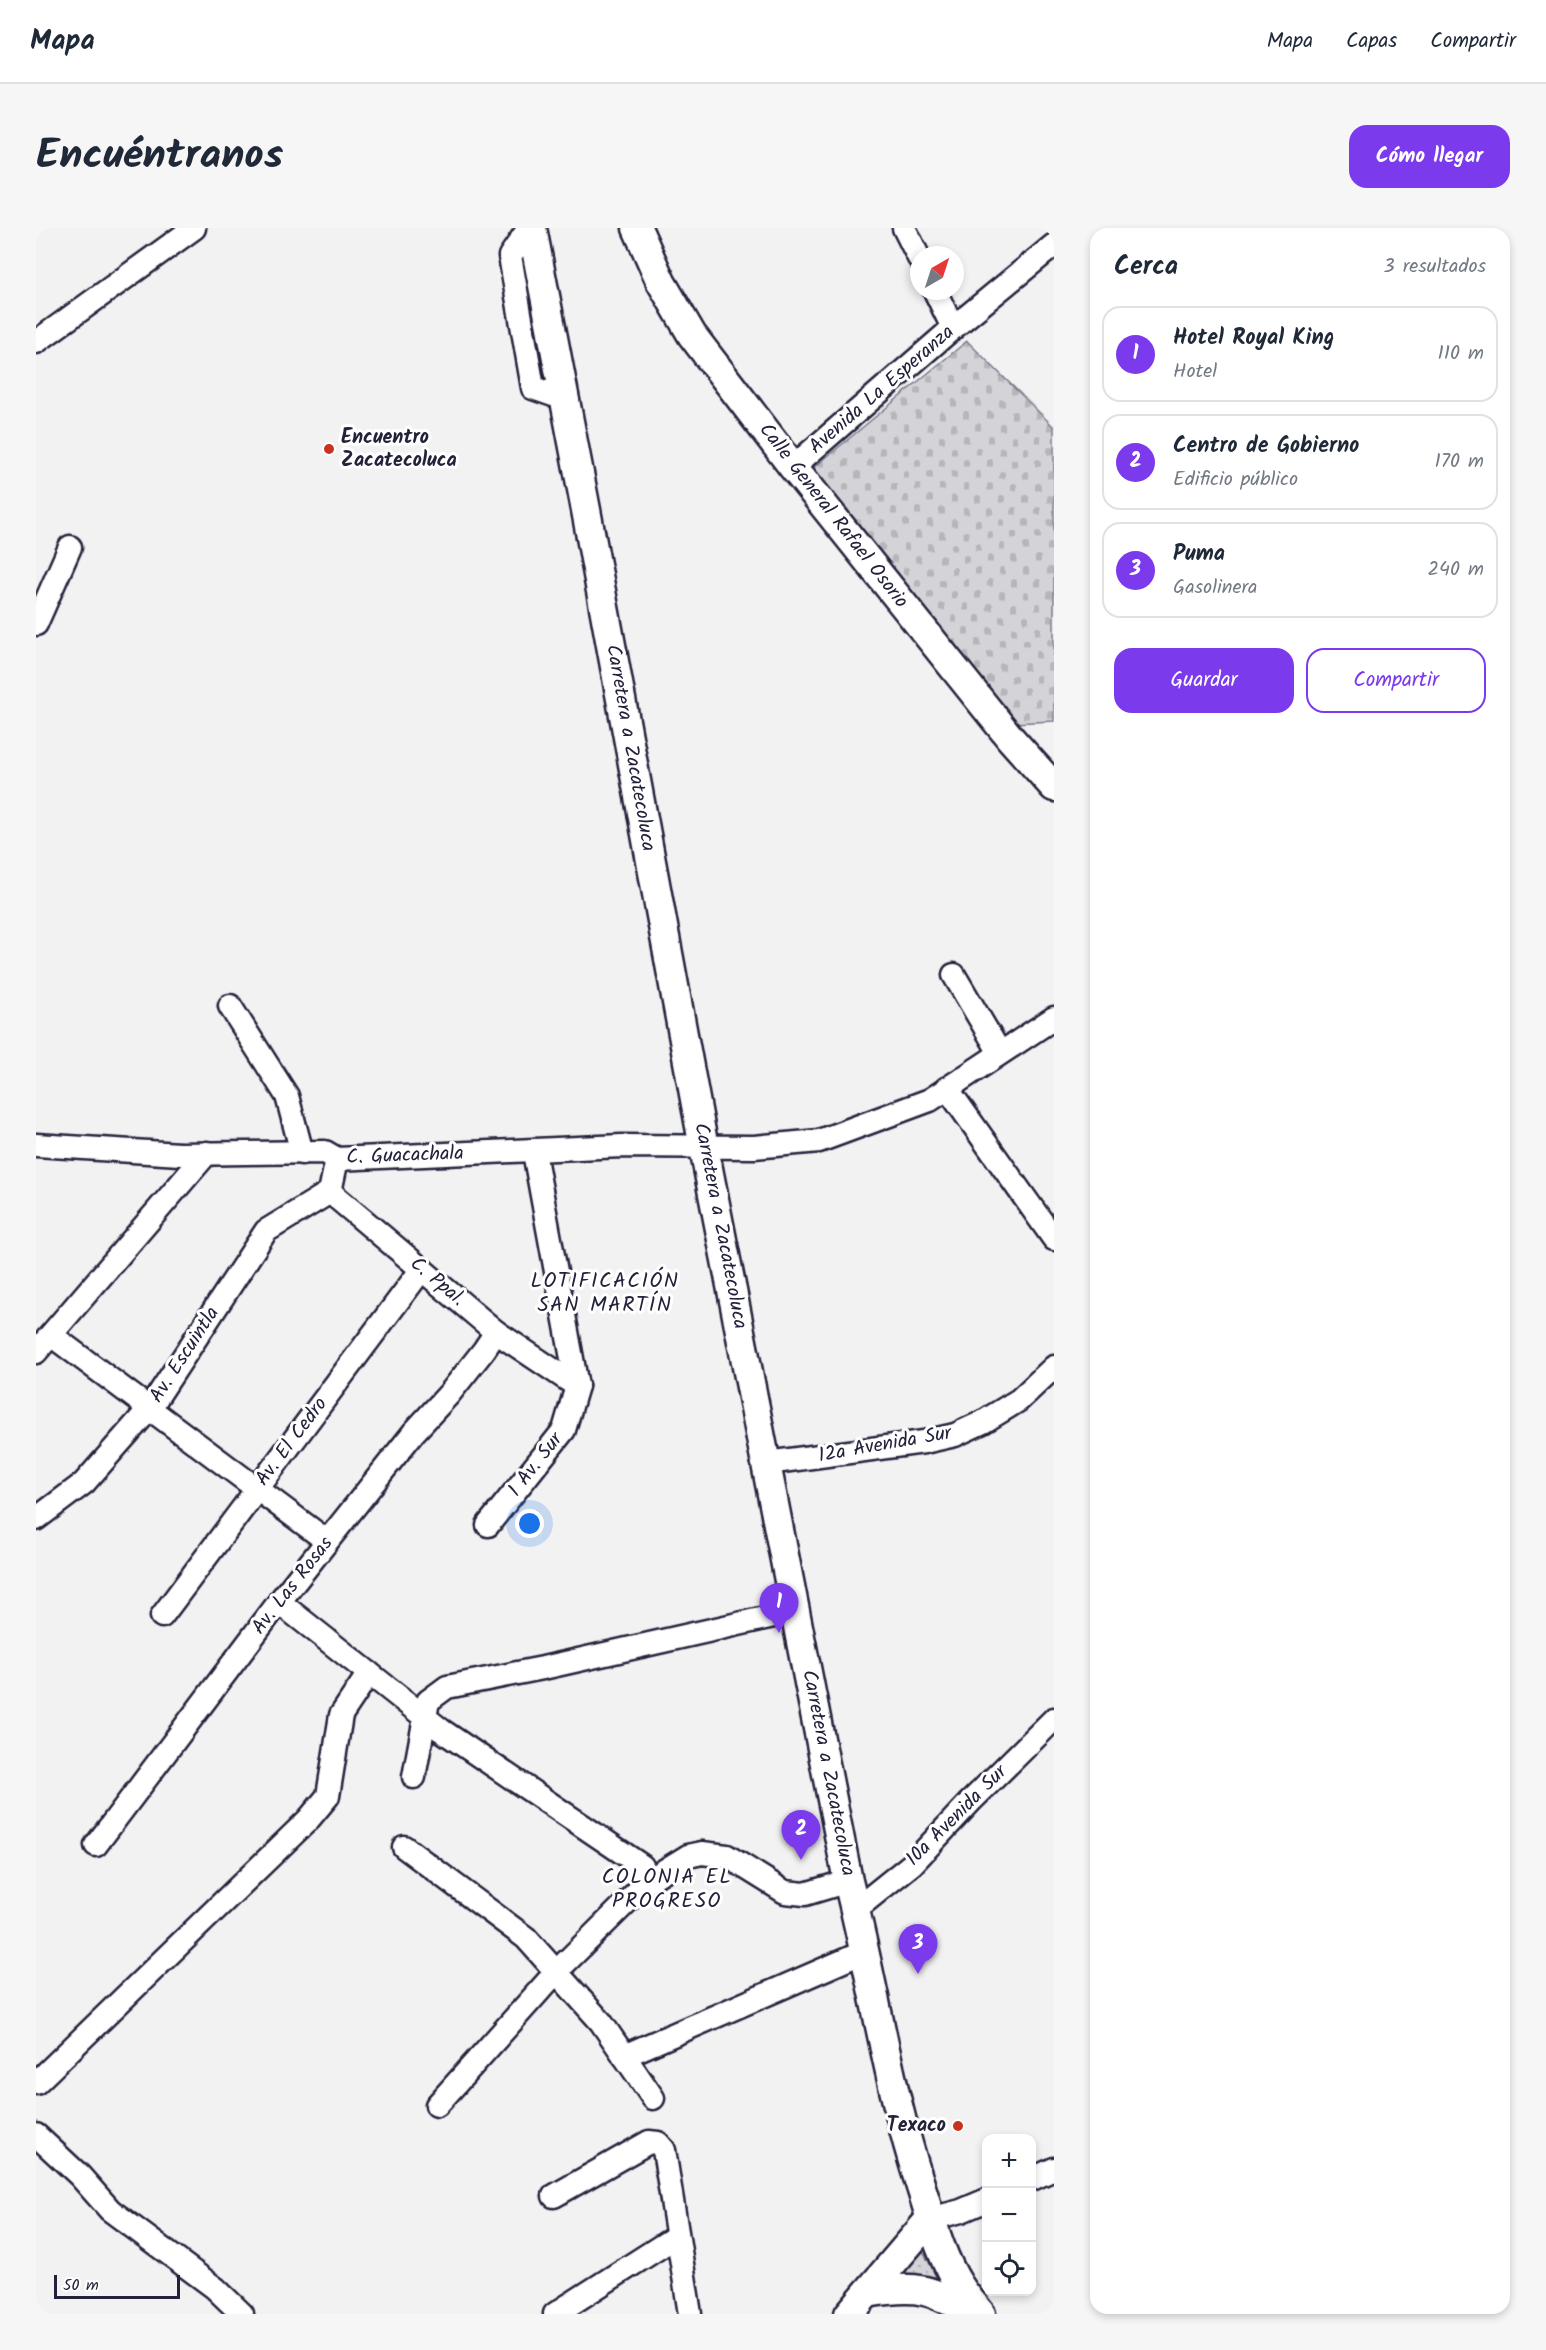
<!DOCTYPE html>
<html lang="es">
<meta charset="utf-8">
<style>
:root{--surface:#fff;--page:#f6f6f7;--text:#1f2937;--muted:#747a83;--line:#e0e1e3;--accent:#7c3aed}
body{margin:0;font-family:Kalam,sans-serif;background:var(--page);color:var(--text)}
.controls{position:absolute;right:18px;bottom:18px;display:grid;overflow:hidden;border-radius:12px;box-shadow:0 3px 9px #0003}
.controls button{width:54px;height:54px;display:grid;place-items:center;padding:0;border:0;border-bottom:2px solid var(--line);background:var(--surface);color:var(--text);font:30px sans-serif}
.compass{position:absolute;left:874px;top:18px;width:54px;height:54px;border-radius:50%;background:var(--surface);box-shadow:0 3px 9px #0003;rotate:39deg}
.scale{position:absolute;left:18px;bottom:15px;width:126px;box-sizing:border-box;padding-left:6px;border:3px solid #22223b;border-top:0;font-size:16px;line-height:21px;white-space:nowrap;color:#22223b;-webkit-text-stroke:4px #fff;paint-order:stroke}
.you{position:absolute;left:494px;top:1296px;width:21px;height:21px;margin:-15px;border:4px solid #fff;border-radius:50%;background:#1a73e8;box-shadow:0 0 0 9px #1a73e833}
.badge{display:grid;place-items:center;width:39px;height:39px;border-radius:50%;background:var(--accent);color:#fff;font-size:20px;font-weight:700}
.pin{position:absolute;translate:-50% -50px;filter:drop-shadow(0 2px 3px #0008)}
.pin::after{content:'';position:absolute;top:32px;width:21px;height:18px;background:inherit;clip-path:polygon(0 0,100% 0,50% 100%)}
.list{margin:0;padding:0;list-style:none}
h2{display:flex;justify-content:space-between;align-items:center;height:78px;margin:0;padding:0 24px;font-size:26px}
h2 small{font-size:20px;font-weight:400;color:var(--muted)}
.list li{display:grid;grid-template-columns:39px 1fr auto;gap:18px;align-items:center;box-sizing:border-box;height:96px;margin:0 12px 12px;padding:0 12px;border:2px solid var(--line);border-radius:18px}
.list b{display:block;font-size:22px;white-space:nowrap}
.list p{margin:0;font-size:20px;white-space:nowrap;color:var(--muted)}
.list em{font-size:20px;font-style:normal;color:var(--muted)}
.actions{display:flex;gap:12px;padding:18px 24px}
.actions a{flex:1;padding:14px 0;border:2px solid var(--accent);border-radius:18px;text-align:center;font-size:21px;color:var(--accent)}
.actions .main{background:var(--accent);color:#fff}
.icon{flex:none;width:33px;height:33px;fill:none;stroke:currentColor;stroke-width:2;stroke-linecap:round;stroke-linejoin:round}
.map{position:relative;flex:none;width:1018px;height:2086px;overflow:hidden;border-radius:18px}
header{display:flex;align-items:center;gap:36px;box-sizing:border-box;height:84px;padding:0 30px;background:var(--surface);border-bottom:2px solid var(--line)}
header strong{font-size:28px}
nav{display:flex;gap:33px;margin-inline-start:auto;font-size:21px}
.intro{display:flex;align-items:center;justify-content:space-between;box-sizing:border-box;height:144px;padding:0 36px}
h1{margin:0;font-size:42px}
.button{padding:15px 27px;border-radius:18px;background:var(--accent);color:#fff;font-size:21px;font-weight:700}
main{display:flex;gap:36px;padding:0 36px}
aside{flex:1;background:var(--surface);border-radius:18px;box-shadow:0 3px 9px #0003}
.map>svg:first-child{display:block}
.grass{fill:url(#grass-dots);stroke:#7a7a8a;stroke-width:1.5}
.cemetery{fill:url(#cemetery-stones);stroke:#7a7a8a;stroke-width:1.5}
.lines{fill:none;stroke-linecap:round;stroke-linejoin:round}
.minor-casing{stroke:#22223b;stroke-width:27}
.major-casing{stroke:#22223b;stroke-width:33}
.minor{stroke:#fff;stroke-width:22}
.major{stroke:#fff;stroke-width:28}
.poi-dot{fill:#c8321e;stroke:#fff;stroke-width:2}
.labels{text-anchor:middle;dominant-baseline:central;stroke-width:6;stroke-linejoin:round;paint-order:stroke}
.street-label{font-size:20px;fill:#22223b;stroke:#fff}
.poi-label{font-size:20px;font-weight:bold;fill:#22223b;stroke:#fff;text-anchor:start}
.neighbourhood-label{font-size:21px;letter-spacing:1.5px;fill:#22223b;stroke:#fff}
</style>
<header>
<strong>Mapa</strong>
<nav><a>Mapa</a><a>Capas</a><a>Compartir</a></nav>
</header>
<div class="intro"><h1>Encuéntranos</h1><a class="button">Cómo llegar</a></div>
<main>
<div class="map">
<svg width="1018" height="2086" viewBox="0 0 1018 2086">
<defs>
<pattern id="grass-dots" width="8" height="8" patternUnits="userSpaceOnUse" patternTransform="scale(1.5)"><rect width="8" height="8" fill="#d3d3d8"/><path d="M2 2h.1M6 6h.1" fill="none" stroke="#b5b5ba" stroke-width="1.8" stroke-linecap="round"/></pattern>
<pattern id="cemetery-stones" width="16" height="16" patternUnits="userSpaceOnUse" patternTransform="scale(1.5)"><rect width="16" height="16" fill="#d3d3d8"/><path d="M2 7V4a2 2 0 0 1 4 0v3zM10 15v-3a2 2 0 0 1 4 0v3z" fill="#b5b5ba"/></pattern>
</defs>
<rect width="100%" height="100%" fill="#f2f2f3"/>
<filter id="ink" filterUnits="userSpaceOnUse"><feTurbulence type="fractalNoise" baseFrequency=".0167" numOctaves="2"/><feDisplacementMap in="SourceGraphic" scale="12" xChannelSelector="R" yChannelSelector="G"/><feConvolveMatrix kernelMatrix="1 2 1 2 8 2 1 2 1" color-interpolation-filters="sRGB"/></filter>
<g filter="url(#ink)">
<polygon class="grass" points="883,2015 903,2054 878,2046 856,2046"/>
<polygon class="cemetery" points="931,113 1018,199 1018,493 976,495 775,242"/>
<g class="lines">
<defs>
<g id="minor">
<polyline points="493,0 474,28 497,160 529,171"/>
<polyline points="868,0 883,30"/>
<polyline points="899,63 917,100"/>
<polyline points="0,114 158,0"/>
<polyline points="757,239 917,100 1018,17"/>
<polyline points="0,396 34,319"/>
<polyline points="918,747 964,825"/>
<polyline points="194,778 251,868 266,925"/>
<polyline points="911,860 1018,1011"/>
<polyline points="0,917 144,926 289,924 301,931 586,918 718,919 783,913 894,872 1018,790"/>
<polyline points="301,931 294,964 460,1104 541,1158"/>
<polyline points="15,1107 291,1313"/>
<polyline points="0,1124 171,925"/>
<polyline points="731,1235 888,1214 919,1207 947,1194 983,1172 1018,1139"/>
<polyline points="0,1291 48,1255 114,1180 230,1003 294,964"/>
<polyline points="452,1297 528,1202 541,1158 498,924"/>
<polyline points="243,1374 405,1502 606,1638 613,1652"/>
<polyline points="126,1388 386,1041"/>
<polyline points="378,1549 392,1473 411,1459 507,1440 760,1383"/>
<polyline points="60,1617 243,1374 378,1204 414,1165 448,1122 460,1104"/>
<polyline points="368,1619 490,1710 565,1794 617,1870"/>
<polyline points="820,1681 876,1636 934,1574 1018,1491"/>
<polyline points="588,1828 830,1723"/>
<polyline points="0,1855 272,1592 292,1568 305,1487 333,1445"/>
<polyline points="401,1877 521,1743 613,1652 652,1628 666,1625 691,1628 749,1664 769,1666 812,1653"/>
<polyline points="0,1907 44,1948 74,1982 179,2060 206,2086"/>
<polyline points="996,1951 1018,1941"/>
<polyline points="518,1968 613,1914 622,1915 628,1922 654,2086"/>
<polyline points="894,1991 925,1983 951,1972"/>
<polyline points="519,2086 641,2008"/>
</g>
<g id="major">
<path d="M496,0L550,282L668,920L812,1653C838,1755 852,1859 885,1959C896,1993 904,2027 923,2057C929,2067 938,2077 945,2086"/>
<polyline points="601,0 625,54 656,107 757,239 975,511 1018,559"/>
<path d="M831,2065C884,2056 893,2061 939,2086"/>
<polyline points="813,2086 894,1991"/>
</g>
</defs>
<use href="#minor" class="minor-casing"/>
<use href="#major" class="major-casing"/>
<use href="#minor" class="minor"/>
<use href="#major" class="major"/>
</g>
</g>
<g class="poi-dot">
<circle cx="293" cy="221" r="6"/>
<circle cx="922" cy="1898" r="6"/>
</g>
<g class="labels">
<g class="street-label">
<text transform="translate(846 162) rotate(-41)">Avenida La Esperanza</text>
<text transform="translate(797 288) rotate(52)">Calle General Rafael Osorio</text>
<text transform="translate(594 520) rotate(80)">Carretera a Zacatecoluca</text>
<text transform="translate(369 928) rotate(-2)">C. Guacachala</text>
<text transform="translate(684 998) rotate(79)">Carretera a Zacatecoluca</text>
<text transform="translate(401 1054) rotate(40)">C. Ppal.</text>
<text transform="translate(149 1127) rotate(-57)">Av. Escuintla</text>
<text transform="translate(256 1214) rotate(-53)">Av. El Cedro</text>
<text transform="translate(849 1217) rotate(-10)">12a Avenida Sur</text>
<text transform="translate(500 1237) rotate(-52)">1 Av. Sur</text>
<text transform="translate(257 1358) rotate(-52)">Av. Las Rosas</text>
<text transform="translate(792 1545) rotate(79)">Carretera a Zacatecoluca</text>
<text transform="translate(921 1588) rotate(-45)">10a Avenida Sur</text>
</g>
<g class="poi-label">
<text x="305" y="210">Encuentro<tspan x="305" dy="23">Zacatecoluca</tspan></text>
<text x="910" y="1898" text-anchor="end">Texaco</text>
</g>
<g class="neighbourhood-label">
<text x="569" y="1053">LOTIFICACIÓN<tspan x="569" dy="24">SAN MARTÍN</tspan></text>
<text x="631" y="1649">COLONIA EL<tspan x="631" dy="24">PROGRESO</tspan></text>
</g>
</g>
</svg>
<div class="controls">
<button>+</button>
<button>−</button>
<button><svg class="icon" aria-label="locate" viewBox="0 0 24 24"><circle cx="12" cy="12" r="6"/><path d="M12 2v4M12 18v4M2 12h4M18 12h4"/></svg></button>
</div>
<svg class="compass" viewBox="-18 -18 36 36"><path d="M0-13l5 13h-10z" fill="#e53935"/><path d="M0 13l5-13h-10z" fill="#747a83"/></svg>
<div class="scale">50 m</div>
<div class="you"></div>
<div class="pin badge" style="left:743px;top:1405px">1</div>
<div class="pin badge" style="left:765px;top:1632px">2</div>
<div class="pin badge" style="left:882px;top:1746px">3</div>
</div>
<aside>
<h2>Cerca<small>3 resultados</small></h2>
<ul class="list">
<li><span class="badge">1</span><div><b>Hotel Royal King</b><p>Hotel</p></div><em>110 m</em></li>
<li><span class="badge">2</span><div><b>Centro de Gobierno</b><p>Edificio público</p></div><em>170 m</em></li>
<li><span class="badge">3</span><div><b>Puma</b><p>Gasolinera</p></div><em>240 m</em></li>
</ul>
<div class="actions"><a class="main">Guardar</a><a>Compartir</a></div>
</aside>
</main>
